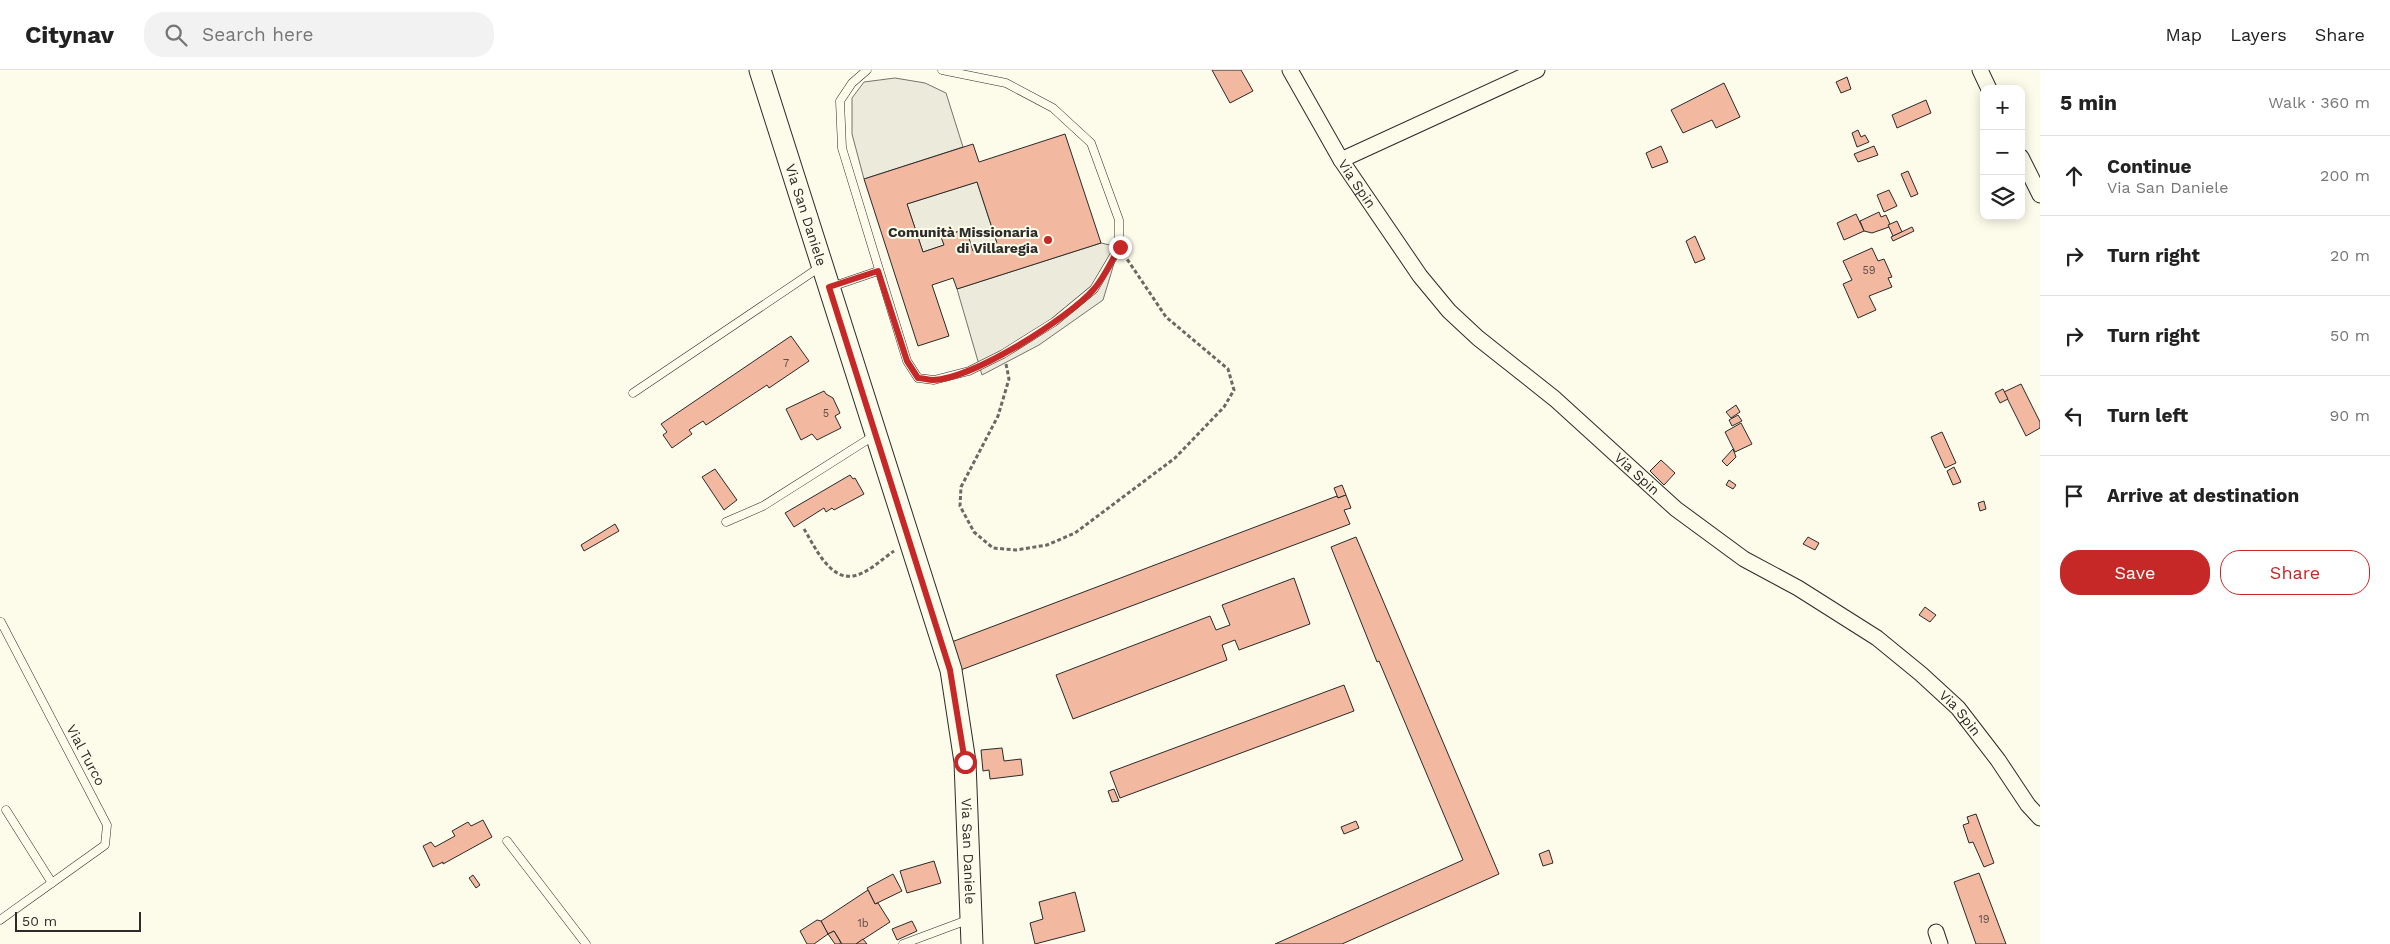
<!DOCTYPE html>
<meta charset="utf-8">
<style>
:root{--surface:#fff;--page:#f2f2f2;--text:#222;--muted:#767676;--line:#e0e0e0;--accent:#c62828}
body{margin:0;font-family:"Work Sans",sans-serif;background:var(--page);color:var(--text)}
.controls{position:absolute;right:15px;top:15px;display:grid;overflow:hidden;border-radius:10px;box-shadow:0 2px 12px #0003}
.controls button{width:45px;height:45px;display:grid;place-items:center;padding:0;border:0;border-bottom:1px solid var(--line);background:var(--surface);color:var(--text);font:25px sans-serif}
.scale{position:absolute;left:15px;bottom:12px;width:126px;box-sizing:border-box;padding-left:5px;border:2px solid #2b2b2b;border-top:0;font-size:14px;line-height:18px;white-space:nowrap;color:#2b2b2b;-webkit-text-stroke:4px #fdfbea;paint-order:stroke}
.stop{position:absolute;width:15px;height:15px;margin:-11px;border:4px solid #c62828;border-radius:50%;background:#fff}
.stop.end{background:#c62828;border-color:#fff;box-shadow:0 1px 5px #0008}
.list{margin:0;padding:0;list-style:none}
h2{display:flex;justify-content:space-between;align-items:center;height:65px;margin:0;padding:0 20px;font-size:21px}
h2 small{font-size:16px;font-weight:400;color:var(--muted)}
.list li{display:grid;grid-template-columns:32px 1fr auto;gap:15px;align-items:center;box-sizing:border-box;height:80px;padding:0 20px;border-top:1px solid var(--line)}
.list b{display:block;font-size:19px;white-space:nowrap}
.list p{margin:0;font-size:16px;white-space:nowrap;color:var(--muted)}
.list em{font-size:16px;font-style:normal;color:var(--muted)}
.actions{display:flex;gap:10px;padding:15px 20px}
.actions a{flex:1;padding:11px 0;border:1px solid var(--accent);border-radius:20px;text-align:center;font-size:18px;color:var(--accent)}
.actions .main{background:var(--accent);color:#fff}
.icon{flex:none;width:28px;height:28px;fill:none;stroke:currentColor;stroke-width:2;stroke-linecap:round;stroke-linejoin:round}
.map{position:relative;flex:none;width:2040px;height:874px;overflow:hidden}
header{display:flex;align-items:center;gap:30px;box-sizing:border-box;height:70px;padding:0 25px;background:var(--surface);border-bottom:1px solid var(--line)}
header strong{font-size:24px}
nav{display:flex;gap:28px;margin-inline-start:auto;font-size:18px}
.search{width:350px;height:45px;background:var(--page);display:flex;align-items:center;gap:12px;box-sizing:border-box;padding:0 18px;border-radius:20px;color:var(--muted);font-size:19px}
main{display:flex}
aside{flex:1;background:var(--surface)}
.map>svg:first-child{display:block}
.grass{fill:#ecebdb;stroke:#74746e}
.parking{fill:#eceadb;stroke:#74746e}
.building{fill:#f2b8a0;stroke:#2b2b2b;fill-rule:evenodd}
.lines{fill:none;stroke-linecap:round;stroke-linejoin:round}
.lane-casing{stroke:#2b2b2b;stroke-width:9}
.street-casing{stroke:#2b2b2b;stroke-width:17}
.secondary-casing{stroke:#2b2b2b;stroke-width:23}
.path{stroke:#6a6964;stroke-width:3;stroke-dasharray:4 2.5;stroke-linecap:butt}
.lane{stroke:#fdfbea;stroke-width:8}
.street{stroke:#fdfbea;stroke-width:15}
.secondary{stroke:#fdfbea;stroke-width:21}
.route{stroke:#c62828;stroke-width:6}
.poi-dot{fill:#c62828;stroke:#fdfbea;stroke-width:2}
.labels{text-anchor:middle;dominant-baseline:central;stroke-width:4;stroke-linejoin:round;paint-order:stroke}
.number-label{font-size:11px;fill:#5d4e48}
.street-label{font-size:14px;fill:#2b2b2b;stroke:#fdfbea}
.poi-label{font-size:14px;font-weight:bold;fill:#2b2b2b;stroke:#fdfbea;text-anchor:end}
</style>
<header>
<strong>Citynav</strong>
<div class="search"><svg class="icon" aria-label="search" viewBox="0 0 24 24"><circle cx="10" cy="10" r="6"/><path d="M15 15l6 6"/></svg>Search here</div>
<nav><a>Map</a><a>Layers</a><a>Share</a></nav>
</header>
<main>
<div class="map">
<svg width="2040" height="874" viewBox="0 0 2040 874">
<rect width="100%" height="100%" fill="#fdfbea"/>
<g class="grass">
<polygon points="895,8 925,13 946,23 963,77 864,109 852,64 852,28 864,12"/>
<polygon points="977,112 997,173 973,181 965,159 942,167 944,175 923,182 907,134"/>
</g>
<polygon class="parking" points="1101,173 1119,177 1103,230 1039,275 982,305 957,219"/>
<g class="building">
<polygon points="1212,0 1241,0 1253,21 1230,33"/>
<polygon points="1847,7 1851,19 1841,23 1836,12"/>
<polygon points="1724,13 1740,47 1716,58 1712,50 1683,63 1671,40"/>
<polygon points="1926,30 1931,43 1897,58 1892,45"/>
<polygon points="1858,60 1861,67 1865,65 1869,72 1857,77 1852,63"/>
<path d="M1065,64L1101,173L957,219L953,208L932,215L949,266L918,276L864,109L973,74L979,92ZM977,112L997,173L973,181L966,159L941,167L944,175L923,182L907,134Z"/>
<polygon points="1661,76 1668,92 1652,98 1646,83"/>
<polygon points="1874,76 1878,85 1858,92 1854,84"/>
<polygon points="1908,101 1918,124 1911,127 1901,104"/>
<polygon points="1889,120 1897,136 1884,142 1877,125"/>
<polygon points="1879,142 1881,147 1886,145 1890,154 1889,157 1872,163 1864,161 1860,151"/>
<polygon points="1856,144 1864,161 1844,170 1837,153"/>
<polygon points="1897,151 1902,162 1893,166 1888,155"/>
<polygon points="1912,157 1914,161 1893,171 1891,167"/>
<polygon points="1695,166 1705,189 1695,193 1686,171"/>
<polygon points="1872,178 1878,191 1884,189 1892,207 1888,208 1892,217 1869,226 1876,240 1858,248 1843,214 1852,210 1843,191"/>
<polygon points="791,266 809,291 769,318 767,315 706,355 703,351 689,360 692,364 672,378 663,365 667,362 661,354"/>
<polygon points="2021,314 2040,352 2040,358 2026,366 2004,322"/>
<polygon points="2003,319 2008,329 2000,333 1995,323"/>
<polygon points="824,321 826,324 833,328 840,343 835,346 841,358 817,370 812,364 801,370 786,339"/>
<polygon points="1736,335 1740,342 1731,348 1726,342"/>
<polygon points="1738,345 1742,351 1732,356 1729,350"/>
<polygon points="1741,353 1752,374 1735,382 1725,362"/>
<polygon points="1942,362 1956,393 1945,398 1931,367"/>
<polygon points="1733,379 1736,387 1727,396 1722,391"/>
<polygon points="1661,390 1675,403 1664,415 1650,401"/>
<polygon points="1954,397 1961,412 1953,415 1947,401"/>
<polygon points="715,399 737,430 724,440 702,407"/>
<polygon points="850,405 853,409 855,408 864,424 834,440 832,438 826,442 824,438 794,457 785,443"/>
<polygon points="1729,410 1736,415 1733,419 1726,415"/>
<polygon points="1342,415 1346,425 1338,428 1334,418"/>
<polygon points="1346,425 1351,438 1344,440 1350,454 958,601 949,573 1337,426 1338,428"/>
<polygon points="1984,431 1986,439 1980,441 1978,433"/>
<polygon points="615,454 619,461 584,481 581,475"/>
<polygon points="1356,467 1499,804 1342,874 1275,874 1463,790 1379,591 1377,592 1331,477"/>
<polygon points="1808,467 1819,473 1815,480 1803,474"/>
<polygon points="1294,508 1310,554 1239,580 1235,570 1222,575 1227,590 1073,649 1056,605 1210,546 1216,560 1230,555 1222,535"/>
<polygon points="1925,537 1936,545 1930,552 1919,545"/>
<polygon points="1344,615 1354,641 1120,728 1110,702"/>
<polygon points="1002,678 1004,691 1021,689 1023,705 990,709 989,700 983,701 981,680"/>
<polygon points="1114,719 1119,731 1112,732 1108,721"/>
<polygon points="1976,744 1994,793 1984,797 1973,772 1969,773 1963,755 1969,753 1967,747"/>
<polygon points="483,750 492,767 443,794 443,792 433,797 423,776 431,772 435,777 455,766 452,761 468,752 471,756"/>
<polygon points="1356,751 1359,758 1344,764 1341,757"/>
<polygon points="1549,780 1553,793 1543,796 1539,784"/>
<polygon points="934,791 941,813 907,823 900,801"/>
<polygon points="1979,803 2006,874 1976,874 1954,812"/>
<polygon points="893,804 902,821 875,834 867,818"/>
<polygon points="473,805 480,815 476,818 469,808"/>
<polygon points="868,820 875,834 878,833 890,852 856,874 842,874 834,861 828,864 821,851"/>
<polygon points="1075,822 1085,861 1035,874 1030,853 1043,849 1039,832"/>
<polygon points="817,850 821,851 828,864 814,874 807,874 800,861"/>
<polygon points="912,851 917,861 897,870 892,859"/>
<polygon points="834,861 841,873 839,874 835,874 828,864"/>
<polygon points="863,869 867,874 856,874"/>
</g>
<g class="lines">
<defs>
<g id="lane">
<polyline points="867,0 852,13 840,31 842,78 907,291 918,308 934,310 969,301 1003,284 1054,252 1094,219 1119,177 1119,150 1091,73 1053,38 1006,13 942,0"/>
<polyline points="831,217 878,201"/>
<polyline points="633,323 820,197"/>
<polyline points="726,452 763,436 875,365"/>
<polyline points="6,740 52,813"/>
<polyline points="507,771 586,874"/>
<polyline points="0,850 105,775 107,755 1,552"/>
<polyline points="903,874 970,849"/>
</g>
<g id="street">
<path id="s1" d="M1290,0L1341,90L1420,206L1449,241L1478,268L1555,329L1676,439L1744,489L1798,518L1877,568L1921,604L1958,638L1998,690L2028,735L2040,748"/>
<polyline points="1980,0 1989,19"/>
<polyline points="2021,87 2040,125"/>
<polyline points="1341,90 1537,0"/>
<polyline points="1936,862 1940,874"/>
</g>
<g id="secondary">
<path id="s2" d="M760,0L951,600L965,692L972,874"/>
</g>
</defs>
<use href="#lane" class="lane-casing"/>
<use href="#street" class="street-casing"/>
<use href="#secondary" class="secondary-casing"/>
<g class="path">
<polyline points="1006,294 1009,309 998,346 961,417 960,436 974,462 993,478 1016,480 1047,475 1075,463 1175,388 1224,337 1234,320 1228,299 1166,247 1125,186"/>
<path d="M804,459C814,475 829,510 853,506C867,504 882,489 894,481"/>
</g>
<use href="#lane" class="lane"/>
<use href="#street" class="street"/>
<use href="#secondary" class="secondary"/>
</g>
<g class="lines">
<path class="route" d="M965,692L950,600L829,217L878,201L907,291L918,308C923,308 928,310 933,310C971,310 1069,248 1094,219C1104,208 1111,191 1120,177"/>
</g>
<circle class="poi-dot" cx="1048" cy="170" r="5"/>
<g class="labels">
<g class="number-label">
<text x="1869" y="200">59</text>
<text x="786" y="293">7</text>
<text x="826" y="343">5</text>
<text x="1984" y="849">19</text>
<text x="863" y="853">1b</text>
</g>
<g class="street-label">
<text stroke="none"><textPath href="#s1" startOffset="132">Via Spin</textPath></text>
<text stroke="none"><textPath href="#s2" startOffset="152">Via San Daniele</textPath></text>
<text stroke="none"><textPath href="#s1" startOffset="538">Via Spin</textPath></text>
<text stroke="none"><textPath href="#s1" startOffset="942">Via Spin</textPath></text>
<text transform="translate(86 685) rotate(62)">Vial Turco</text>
<text stroke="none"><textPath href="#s2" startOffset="812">Via San Daniele</textPath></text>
</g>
<g class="poi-label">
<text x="1038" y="162">Comunità Missionaria<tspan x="1038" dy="16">di Villaregia</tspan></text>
</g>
</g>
</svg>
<div class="controls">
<button>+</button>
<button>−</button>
<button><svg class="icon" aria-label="layers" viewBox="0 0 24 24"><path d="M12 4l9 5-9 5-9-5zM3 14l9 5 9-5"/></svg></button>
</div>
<div class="scale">50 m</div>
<div class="stop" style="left:965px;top:692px"></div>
<div class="stop end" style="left:1120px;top:177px"></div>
</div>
<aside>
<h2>5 min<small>Walk · 360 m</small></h2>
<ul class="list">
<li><svg class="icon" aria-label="ahead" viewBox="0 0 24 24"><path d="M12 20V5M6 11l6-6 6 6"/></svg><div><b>Continue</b><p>Via San Daniele</p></div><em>200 m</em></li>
<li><svg class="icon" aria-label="right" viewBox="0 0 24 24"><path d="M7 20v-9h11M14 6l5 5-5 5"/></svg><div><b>Turn right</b></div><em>20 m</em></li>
<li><svg class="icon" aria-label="right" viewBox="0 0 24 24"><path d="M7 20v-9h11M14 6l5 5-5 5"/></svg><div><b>Turn right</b></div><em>50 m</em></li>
<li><svg class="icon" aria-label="left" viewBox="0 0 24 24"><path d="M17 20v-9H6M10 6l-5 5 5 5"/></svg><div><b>Turn left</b></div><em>90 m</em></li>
<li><svg class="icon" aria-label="arrive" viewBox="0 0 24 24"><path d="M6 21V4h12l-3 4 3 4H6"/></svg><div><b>Arrive at destination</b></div></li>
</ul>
<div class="actions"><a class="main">Save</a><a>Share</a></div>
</aside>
</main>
